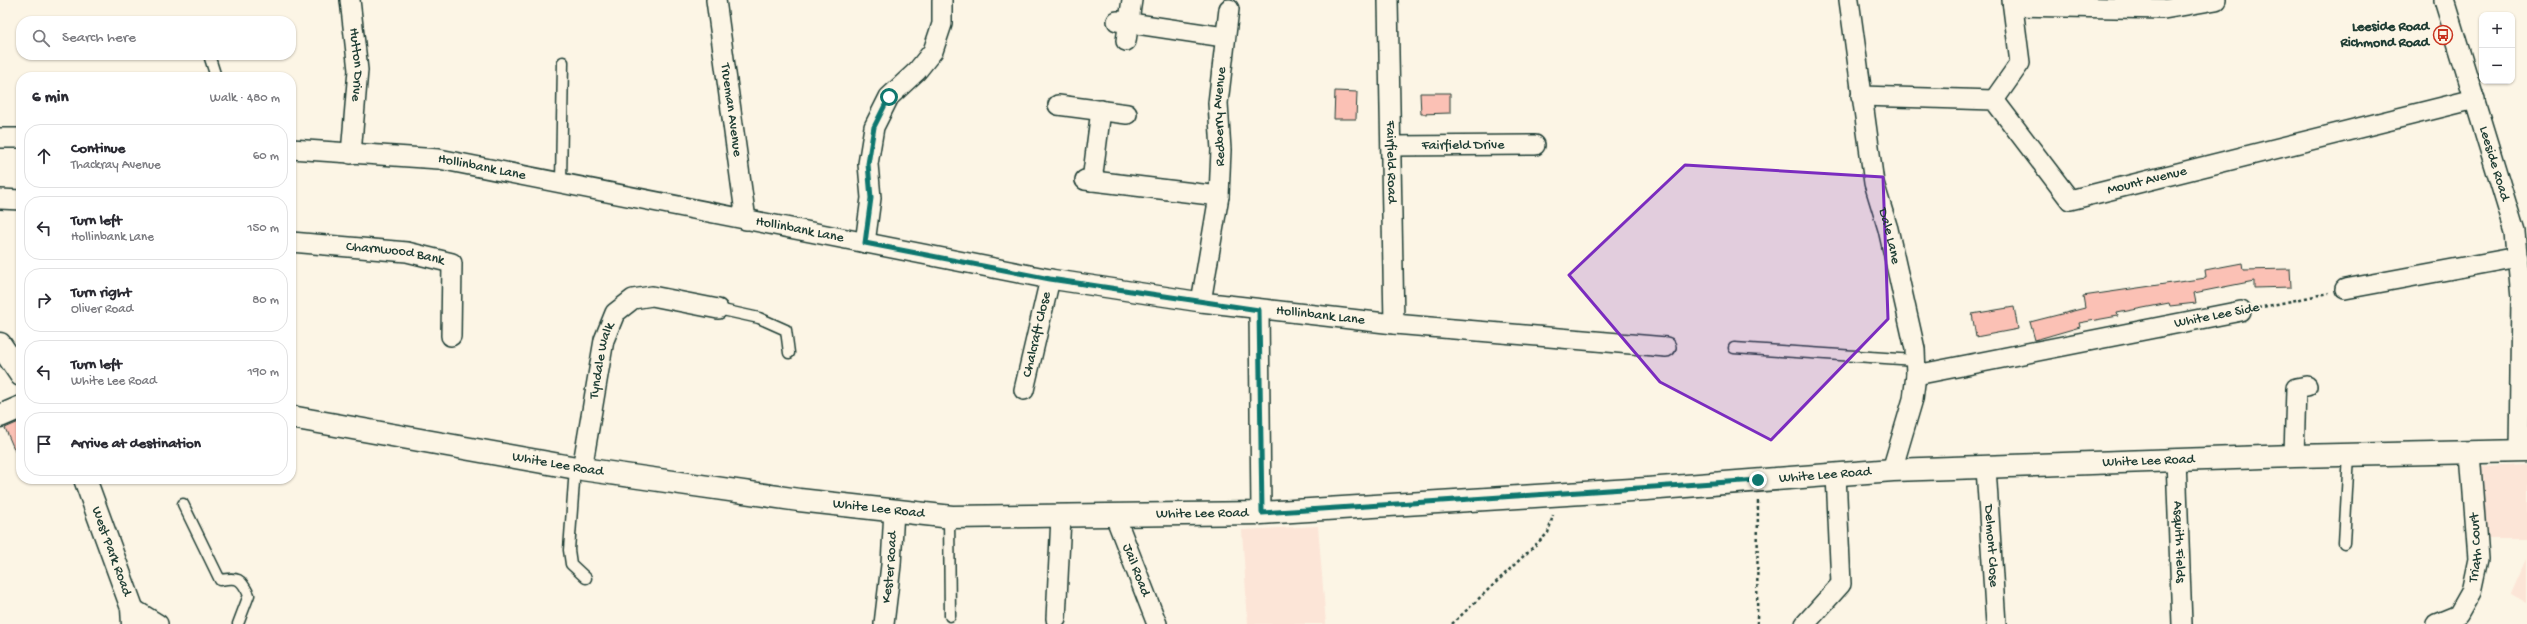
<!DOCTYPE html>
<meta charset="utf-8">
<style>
:root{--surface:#fff;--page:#f7f7f7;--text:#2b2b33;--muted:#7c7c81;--line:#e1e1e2}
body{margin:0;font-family:"Gochi Hand",sans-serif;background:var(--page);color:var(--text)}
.controls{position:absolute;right:12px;top:12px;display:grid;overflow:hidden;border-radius:8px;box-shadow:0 1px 3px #0004}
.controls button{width:36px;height:36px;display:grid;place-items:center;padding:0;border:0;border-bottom:1px solid var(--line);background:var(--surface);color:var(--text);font:20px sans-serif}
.stop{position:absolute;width:12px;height:12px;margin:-9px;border:3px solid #0f766e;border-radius:50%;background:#fff}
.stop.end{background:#0f766e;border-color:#fff;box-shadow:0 1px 4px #0008}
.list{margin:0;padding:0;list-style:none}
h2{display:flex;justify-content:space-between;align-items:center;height:52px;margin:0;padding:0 16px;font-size:17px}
h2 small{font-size:13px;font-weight:400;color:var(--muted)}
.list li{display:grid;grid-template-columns:26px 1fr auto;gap:12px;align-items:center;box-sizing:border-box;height:64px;margin:0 8px 8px;padding:0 8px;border:1px solid var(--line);border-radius:16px}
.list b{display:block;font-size:15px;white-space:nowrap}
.list p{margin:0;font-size:13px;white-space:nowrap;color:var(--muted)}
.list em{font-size:13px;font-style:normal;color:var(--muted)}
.icon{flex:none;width:22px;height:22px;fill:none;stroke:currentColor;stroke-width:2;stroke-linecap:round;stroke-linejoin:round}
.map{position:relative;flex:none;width:2527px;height:624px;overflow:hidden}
.search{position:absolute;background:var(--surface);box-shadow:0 1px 3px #0004;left:16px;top:16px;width:280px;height:44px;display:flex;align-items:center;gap:10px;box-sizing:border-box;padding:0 14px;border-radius:16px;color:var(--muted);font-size:15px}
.panel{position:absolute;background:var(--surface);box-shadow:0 1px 3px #0004;left:16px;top:72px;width:280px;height:412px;border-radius:16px}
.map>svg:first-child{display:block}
.built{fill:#fce5d7}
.building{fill:#fbc1b5;stroke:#1f3d34}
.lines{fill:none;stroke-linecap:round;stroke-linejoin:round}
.lane-casing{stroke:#1f3d34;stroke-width:13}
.street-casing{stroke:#1f3d34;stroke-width:22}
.secondary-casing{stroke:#1f3d34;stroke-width:25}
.path{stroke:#1f3d34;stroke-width:2.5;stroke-dasharray:3 3;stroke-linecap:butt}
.lane{stroke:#fcf5e5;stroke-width:10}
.street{stroke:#fcf5e5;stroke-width:19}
.secondary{stroke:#fcf5e5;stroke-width:22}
.route{stroke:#0f766e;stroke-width:5}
.marked{fill:#7b2cbf;fill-opacity:0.2;stroke:#7b2cbf;stroke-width:3;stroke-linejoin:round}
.labels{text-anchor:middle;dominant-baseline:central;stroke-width:3.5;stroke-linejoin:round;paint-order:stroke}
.poi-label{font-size:14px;font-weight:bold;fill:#1f3d34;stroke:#fcf5e5;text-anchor:end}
.street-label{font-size:14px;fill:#1f3d34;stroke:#fcf5e5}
</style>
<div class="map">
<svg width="2527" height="624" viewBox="0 0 2527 624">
<rect width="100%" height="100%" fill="#fcf5e5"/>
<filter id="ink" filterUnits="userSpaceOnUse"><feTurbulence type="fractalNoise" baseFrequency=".025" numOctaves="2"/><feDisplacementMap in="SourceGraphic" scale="8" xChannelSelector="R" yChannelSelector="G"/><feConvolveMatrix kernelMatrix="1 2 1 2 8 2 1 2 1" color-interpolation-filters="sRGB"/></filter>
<g filter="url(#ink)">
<g class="built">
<polygon points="2527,465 2527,539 2483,539 2477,467"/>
<polygon points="1318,526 1326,624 1248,624 1242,530"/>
<polygon points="2527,558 2527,603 2511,594"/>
</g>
<g class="building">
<polygon points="1335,91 1357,92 1356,119 1334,119"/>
<polygon points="1420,93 1450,93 1450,113 1421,114"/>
<polygon points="2242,263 2243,270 2290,269 2291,287 2254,288 2254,281 2194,293 2196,303 2170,306 2169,303 2117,313 2118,316 2079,323 2080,327 2035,340 2030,322 2085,308 2083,296 2206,278 2205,270"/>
<polygon points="2014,307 2018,329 1976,337 1972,314"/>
<polygon points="21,421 21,465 5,428"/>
</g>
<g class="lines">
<defs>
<g id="lane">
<polyline points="209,55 216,77"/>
<polyline points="561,183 563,62"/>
<polyline points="718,309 759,318 786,330 789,353"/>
<polyline points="1734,348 1915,360"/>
<polyline points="575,468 569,550 571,564 586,578"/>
<path d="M183,504L220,580C238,577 241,578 249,595L238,624"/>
<polyline points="949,517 950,616"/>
<polyline points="2344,543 2349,455"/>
</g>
<g id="street">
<path id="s1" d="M350,0L358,70L351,154"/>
<path id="s2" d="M716,0L746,220"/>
<path id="s3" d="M1388,0L1394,324"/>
<path id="s4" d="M1849,0L1874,183L1888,229L1915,349L1916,375L1913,399L1892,470"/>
<path id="s5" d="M2444,0L2515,232L2521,297L2519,451"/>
<polyline points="2013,6 2164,9 2216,0"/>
<polyline points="1117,21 1224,37"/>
<polyline points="1126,41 1132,0"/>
<path id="s6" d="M1861,96L1994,100L2070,200L2475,99"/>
<polyline points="1994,100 2020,63 2012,0"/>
<polyline points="1058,105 1127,114"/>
<polyline points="0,138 21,138"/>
<path id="s7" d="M1391,146L1535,145"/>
<path id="s8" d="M291,149L439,159L1050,279L1201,302L1394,324L1666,347"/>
<polyline points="1085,180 1219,196"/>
<polyline points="1092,181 1101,110"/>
<polyline points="0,199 21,200"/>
<path id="s9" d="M291,242L407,252L452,263L451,336"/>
<polyline points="865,243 871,198 868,164 874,127 889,97 917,71 933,51 942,24 942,0"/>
<polyline points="2345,289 2518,257"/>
<path id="s10" d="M1201,302L1219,196L1221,150L1218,103L1229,9"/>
<polyline points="1259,310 1261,513"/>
<polyline points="1916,375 2241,311"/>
<path id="s11" d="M1024,390L1050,279"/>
<polyline points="2294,456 2296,388 2307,386"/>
<path id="s12" d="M2176,459L2182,624"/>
<path id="s13" d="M1986,468L1996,624"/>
<path id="s14" d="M582,469L604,340L615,313L633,299L652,296L718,309"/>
<path id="s15" d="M1115,516L1157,624"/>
<polyline points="132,608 158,624"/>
<polyline points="1056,619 1061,517"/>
<path id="s16" d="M884,624L891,565L894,510"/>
<polyline points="1805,624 1841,584 1836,475"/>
<path id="s17" d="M2436,624L2458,615L2471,592L2478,559L2470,453"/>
</g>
<g id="secondary">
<polyline points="0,344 21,375"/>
<polyline points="0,416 21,407"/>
<path id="s18" d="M291,417L582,469L799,500L952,517L1261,513L1647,489L1893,470L2294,456L2527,451"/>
<path id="s19" d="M85,479L132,608L133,624"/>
</g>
</defs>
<use href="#lane" class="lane-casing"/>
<use href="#street" class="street-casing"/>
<use href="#secondary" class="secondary-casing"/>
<g class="path">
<polyline points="2258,308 2329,293"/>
<polyline points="1452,624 1548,533 1553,515"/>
<polyline points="1757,624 1758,501"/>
</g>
<use href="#lane" class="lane"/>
<use href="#street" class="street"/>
<use href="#secondary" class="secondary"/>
</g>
</g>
<g class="lines" filter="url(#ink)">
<polyline class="route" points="889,97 874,127 868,164 871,198 865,243 1050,279 1259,310 1262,513 1758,480"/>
</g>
<path class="marked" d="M1685,165L1883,177L1888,319L1771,440L1660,382L1569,275Z"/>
<defs>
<symbol id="bus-ring" viewBox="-11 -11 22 22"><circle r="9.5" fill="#fcf5e5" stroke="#c8321e" stroke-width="1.5"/><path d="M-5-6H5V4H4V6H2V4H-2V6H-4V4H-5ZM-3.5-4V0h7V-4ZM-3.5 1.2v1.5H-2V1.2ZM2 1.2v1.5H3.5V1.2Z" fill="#c8321e"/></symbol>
</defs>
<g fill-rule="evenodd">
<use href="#bus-ring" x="2432" y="24" width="22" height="22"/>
</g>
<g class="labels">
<g class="poi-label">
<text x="2429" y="27">Leeside Road<tspan x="2429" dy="16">Richmond Road</tspan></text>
</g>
<g class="street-label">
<text stroke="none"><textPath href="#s1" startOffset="65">Hutton Drive</textPath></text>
<text stroke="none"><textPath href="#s2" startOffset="111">Trueman Avenue</textPath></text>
<text stroke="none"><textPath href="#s10" startOffset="187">Redberry Avenue</textPath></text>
<text stroke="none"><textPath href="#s7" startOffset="72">Fairfield Drive</textPath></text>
<text stroke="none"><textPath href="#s3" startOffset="162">Fairfield Road</textPath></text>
<text stroke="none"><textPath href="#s5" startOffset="171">Leeside Road</textPath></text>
<text stroke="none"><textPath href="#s8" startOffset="192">Hollinbank Lane</textPath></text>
<text stroke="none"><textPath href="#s6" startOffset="338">Mount Avenue</textPath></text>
<text stroke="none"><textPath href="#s8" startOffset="516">Hollinbank Lane</textPath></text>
<text stroke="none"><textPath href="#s4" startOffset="240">Dale Lane</textPath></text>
<text stroke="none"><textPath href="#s9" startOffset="105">Charnwood Bank</textPath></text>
<text stroke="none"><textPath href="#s8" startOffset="1044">Hollinbank Lane</textPath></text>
<text transform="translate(2217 316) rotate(-11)">White Lee Side</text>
<text stroke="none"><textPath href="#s11" startOffset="57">Chalcraft Close</textPath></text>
<text stroke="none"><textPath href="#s14" startOffset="110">Tyndale Walk</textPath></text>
<text stroke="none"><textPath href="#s18" startOffset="1867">White Lee Road</textPath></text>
<text stroke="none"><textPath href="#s18" startOffset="271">White Lee Road</textPath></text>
<text stroke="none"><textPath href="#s18" startOffset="1543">White Lee Road</textPath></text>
<text stroke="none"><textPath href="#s18" startOffset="595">White Lee Road</textPath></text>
<text stroke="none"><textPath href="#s18" startOffset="919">White Lee Road</textPath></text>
<text stroke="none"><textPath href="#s12" startOffset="83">Asquith Fields</textPath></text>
<text stroke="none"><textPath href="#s13" startOffset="78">Delmont Close</textPath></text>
<text stroke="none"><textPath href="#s17" startOffset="95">Triath Court</textPath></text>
<text stroke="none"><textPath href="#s19" startOffset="77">West Park Road</textPath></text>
<text stroke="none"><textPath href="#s16" startOffset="57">Kester Road</textPath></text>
<text stroke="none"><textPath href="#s15" startOffset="58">Jail Road</textPath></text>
</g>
</g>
</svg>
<div class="controls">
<button>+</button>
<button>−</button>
</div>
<div class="stop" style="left:889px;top:97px"></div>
<div class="stop end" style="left:1758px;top:480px"></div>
<div class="search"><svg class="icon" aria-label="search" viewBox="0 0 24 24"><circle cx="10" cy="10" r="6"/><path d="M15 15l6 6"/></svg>Search here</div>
<section class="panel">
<h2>6 min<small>Walk · 480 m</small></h2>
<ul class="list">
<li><svg class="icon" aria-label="ahead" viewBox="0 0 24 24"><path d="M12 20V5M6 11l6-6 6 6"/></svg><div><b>Continue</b><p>Thackray Avenue</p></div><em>60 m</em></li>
<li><svg class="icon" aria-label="left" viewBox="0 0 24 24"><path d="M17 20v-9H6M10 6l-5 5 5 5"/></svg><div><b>Turn left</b><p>Hollinbank Lane</p></div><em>150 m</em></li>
<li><svg class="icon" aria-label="right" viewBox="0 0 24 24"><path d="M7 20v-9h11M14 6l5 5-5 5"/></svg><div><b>Turn right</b><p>Oliver Road</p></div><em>80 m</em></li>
<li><svg class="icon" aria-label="left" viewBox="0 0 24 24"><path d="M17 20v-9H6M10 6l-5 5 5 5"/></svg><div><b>Turn left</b><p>White Lee Road</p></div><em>190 m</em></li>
<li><svg class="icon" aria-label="arrive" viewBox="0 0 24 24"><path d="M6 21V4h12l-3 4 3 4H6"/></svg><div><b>Arrive at destination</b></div></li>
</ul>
</section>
</div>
